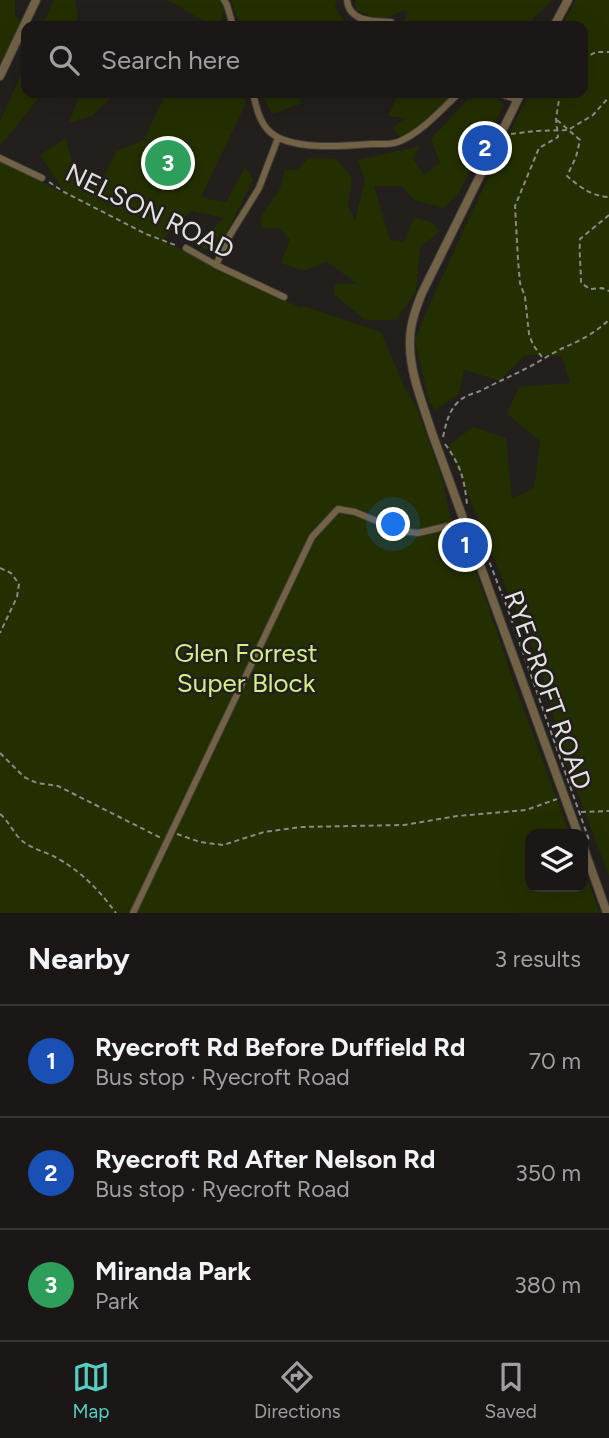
<!DOCTYPE html>
<meta charset="utf-8">
<style>
:root{--surface:#1a1716;--page:#272423;--text:#f1f3f6;--muted:#9f9fa1;--line:#383635;--accent:#57cec2}
body{margin:0;font-family:Figtree,sans-serif;background:var(--page);color:var(--text)}
.controls{position:absolute;right:21px;bottom:21px;display:grid;overflow:hidden;border-radius:14px;box-shadow:0 7px 28px #0002}
.controls button{width:63px;height:63px;display:grid;place-items:center;padding:0;border:0;border-bottom:2px solid var(--line);background:var(--surface);color:var(--text);font:35px sans-serif}
.you{position:absolute;left:394px;top:525px;width:24px;height:24px;margin:-18px;border:5px solid #fff;border-radius:50%;background:#1a73e8;box-shadow:0 0 0 10px #1a73e833}
.badge{display:grid;place-items:center;width:46px;height:46px;border-radius:50%;background:var(--accent);color:#fff;font-size:23px;font-weight:700}
.pin{position:absolute;translate:-50% -50%;border:4px solid #fff;box-shadow:0 2px 7px #0006}
.list{margin:0;padding:0;list-style:none}
h2{display:flex;justify-content:space-between;align-items:center;height:91px;margin:0;padding:0 28px;font-size:30px}
h2 small{font-size:23px;font-weight:400;color:var(--muted)}
.list li{display:grid;grid-template-columns:46px 1fr auto;gap:21px;align-items:center;box-sizing:border-box;height:112px;padding:0 28px;border-top:2px solid var(--line)}
.list b{display:block;font-size:26px;white-space:nowrap}
.list p{margin:0;font-size:23px;white-space:nowrap;color:var(--muted)}
.list em{font-size:23px;font-style:normal;color:var(--muted)}
.icon{flex:none;width:38px;height:38px;fill:none;stroke:currentColor;stroke-width:2;stroke-linecap:round;stroke-linejoin:round}
.map{position:relative;flex:none;width:609px;height:913px;overflow:hidden}
.search{position:absolute;background:var(--surface);box-shadow:0 7px 28px #0002;left:21px;right:21px;top:21px;height:77px;display:flex;align-items:center;gap:18px;box-sizing:border-box;padding:0 24px;border-radius:14px;color:var(--muted);font-size:26px}
.sheet{height:427px;background:var(--surface)}
nav{display:flex;justify-content:space-around;align-items:center;box-sizing:border-box;height:98px;border-top:2px solid var(--line);background:var(--surface);font-size:19px;color:var(--muted)}
nav a{display:grid;justify-items:center;gap:4px}
nav .on{color:var(--accent)}
.map>svg:first-child{display:block}
.green{fill:#242f00}
.lines{fill:none;stroke-linecap:round;stroke-linejoin:round}
.minor-casing{stroke:#3d3a38;stroke-width:8}
.tertiary-casing{stroke:#3d3a38;stroke-width:10}
.path{stroke:#8b8887;stroke-width:2;stroke-dasharray:5 3.5;stroke-linecap:butt}
.minor{stroke:#726347;stroke-width:6}
.tertiary{stroke:#726347;stroke-width:8}
.labels{text-anchor:middle;dominant-baseline:central;stroke-width:5;stroke-linejoin:round;paint-order:stroke}
.street-label{font-size:26px;fill:#e4e2e1;stroke:#221f1d}
.park-label{font-size:26px;fill:#d0ee8a;stroke:#221f1d}
</style>
<div class="map">
<svg width="609" height="913" viewBox="0 0 609 913">
<rect width="100%" height="100%" fill="#221f1d"/>
<g class="green">
<polygon points="0,0 15,0 15,16 26,25 0,76"/>
<polygon points="54,0 75,0 78,16 74,26 42,26"/>
<polygon points="168,0 220,0 225,6 220,26 204,26 205,22"/>
<polygon points="231,0 337,0 335,7 347,26 283,26 278,21 260,26 241,26 234,10"/>
<polygon points="356,0 553,0 532,19 533,26 388,26 406,19 405,10 381,20 355,10"/>
<polygon points="576,0 609,0 609,876 565,760 540,665 506,588 448,446 473,427 506,438 512,498 534,489 540,441 507,414 519,387 570,383 562,356 525,355 500,381 464,370 459,394 436,410 429,401 415,341 425,315 466,224 529,93 583,93 583,26 562,26"/>
<polygon points="26,63 26,93 43,93 0,146 0,122"/>
<polygon points="80,93 116,93 92,116 69,123"/>
<polygon points="156,93 216,93 221,97 223,93 243,93 246,103 201,197 226,203 245,166 253,180 216,254 196,245 224,218 191,211 162,240 301,308 304,306 381,332 403,384 416,406 443,481 449,512 468,562 474,567 501,643 511,675 570,834 530,834 530,887 583,887 583,868 600,913 0,913 0,162 66,194 40,155 66,138 73,167 103,179 116,151 144,140 163,99"/>
<polygon points="261,93 297,93 301,104 272,114"/>
<polygon points="399,93 452,93 440,109 402,140 393,128 405,118 388,116"/>
<polygon points="491,93 504,105 458,194 443,208 414,200 402,186 374,186 390,240 404,242 414,217 432,223 440,231 420,247 416,292 396,320 365,320 334,294 335,284 358,284 327,262 303,271 281,263 290,239 279,228 262,228 260,218 280,189 285,170 297,170 309,158 336,159 352,177 348,206 355,220 365,180 358,160 419,146 413,159 424,175 440,163 431,139 467,100"/>
</g>
<g class="lines">
<defs>
<g id="minor">
<polyline points="224,0 227,5 233,26"/>
<path d="M347,0C349,22 373,21 391,22"/>
<path d="M253,93C256,106 259,122 270,132C291,151 345,146 371,144C380,144 390,145 398,142C421,133 440,111 458,94L462,93"/>
<polyline points="498,93 518,100"/>
<polyline points="0,158 42,178"/>
<polyline points="186,248 216,265 284,297"/>
<polyline points="216,265 230,235 259,188 278,138"/>
<polyline points="133,913 312,537 338,509 355,512 401,531 418,533 465,522"/>
</g>
<g id="tertiary">
<polyline points="554,26 568,0"/>
<polyline points="0,76 36,0"/>
<path d="M521,93L422,293C416,308 410,324 410,341C409,372 423,404 432,433L578,834"/>
<polyline points="583,846 607,913"/>
</g>
</defs>
<use href="#minor" class="minor-casing"/>
<use href="#tertiary" class="tertiary-casing"/>
<g class="path">
<polyline points="583,59 596,52 609,52"/>
<path d="M557,120L580,140L576,157L567,176C580,187 591,196 609,197"/>
<polyline points="511,134 535,131 568,130 593,115 609,97"/>
<polyline points="49,182 64,192 146,234 178,246"/>
<path d="M609,215L580,239C579,254 581,269 581,283L590,289L602,288L609,291"/>
<polyline points="542,357 533,345 529,334 525,297 520,283 518,260 515,206 539,148 558,137 556,119 560,93"/>
<path d="M443,437C446,424 448,413 457,403C465,394 476,394 486,388C499,381 512,376 525,369C538,363 550,354 563,348C580,341 596,332 609,320"/>
<path d="M445,444C461,466 464,478 467,504"/>
<polyline points="474,523 507,607 589,840"/>
<polyline points="0,568 11,573 19,584 17,597 0,633"/>
<polyline points="0,753 24,777 37,783 58,786 161,838"/>
<polyline points="581,812 609,811"/>
<path d="M0,814C10,822 15,837 25,843C34,849 45,852 55,857C81,871 99,890 116,913"/>
<polyline points="177,834 200,842 223,845 264,832 301,827 404,825 457,816 526,810 557,799"/>
</g>
<use href="#minor" class="minor"/>
<use href="#tertiary" class="tertiary"/>
</g>
<g class="labels">
<g class="street-label">
<text transform="translate(150 211) rotate(26)">NELSON ROAD</text>
<text transform="translate(548 690) rotate(70)">RYECROFT ROAD</text>
</g>
<g class="park-label">
<text x="246" y="653">Glen Forrest<tspan x="246" dy="30">Super Block</tspan></text>
</g>
</g>
</svg>
<div class="controls">
<button><svg class="icon" aria-label="layers" viewBox="0 0 24 24"><path d="M12 4l9 5-9 5-9-5zM3 14l9 5 9-5"/></svg></button>
</div>
<div class="you"></div>
<div class="pin badge" style="left:465px;top:545px;background:#1a4fb4">1</div>
<div class="pin badge" style="left:485px;top:148px;background:#1a4fb4">2</div>
<div class="pin badge" style="left:168px;top:163px;background:#2e9e5b">3</div>
<div class="search"><svg class="icon" aria-label="search" viewBox="0 0 24 24"><circle cx="10" cy="10" r="6"/><path d="M15 15l6 6"/></svg>Search here</div>
</div>
<section class="sheet">
<h2>Nearby<small>3 results</small></h2>
<ul class="list">
<li><span class="badge" style="background:#1a4fb4">1</span><div><b>Ryecroft Rd Before Duffield Rd</b><p>Bus stop · Ryecroft Road</p></div><em>70 m</em></li>
<li><span class="badge" style="background:#1a4fb4">2</span><div><b>Ryecroft Rd After Nelson Rd</b><p>Bus stop · Ryecroft Road</p></div><em>350 m</em></li>
<li><span class="badge" style="background:#2e9e5b">3</span><div><b>Miranda Park</b><p>Park</p></div><em>380 m</em></li>
</ul>
</section>
<nav>
<a class="on"><svg class="icon" aria-label="map" viewBox="0 0 24 24"><path d="M3 6l6-2 6 2 6-2v14l-6 2-6-2-6 2zM9 4v14M15 6v14"/></svg>Map</a>
<a><svg class="icon" aria-label="directions" viewBox="0 0 24 24"><path d="M12 3l9 9-9 9-9-9zM9 14v-3h6M13 9l2 2-2 2"/></svg>Directions</a>
<a><svg class="icon" aria-label="saved" viewBox="0 0 24 24"><path d="M7 4h10v16l-5-4-5 4z"/></svg>Saved</a>
</nav>
